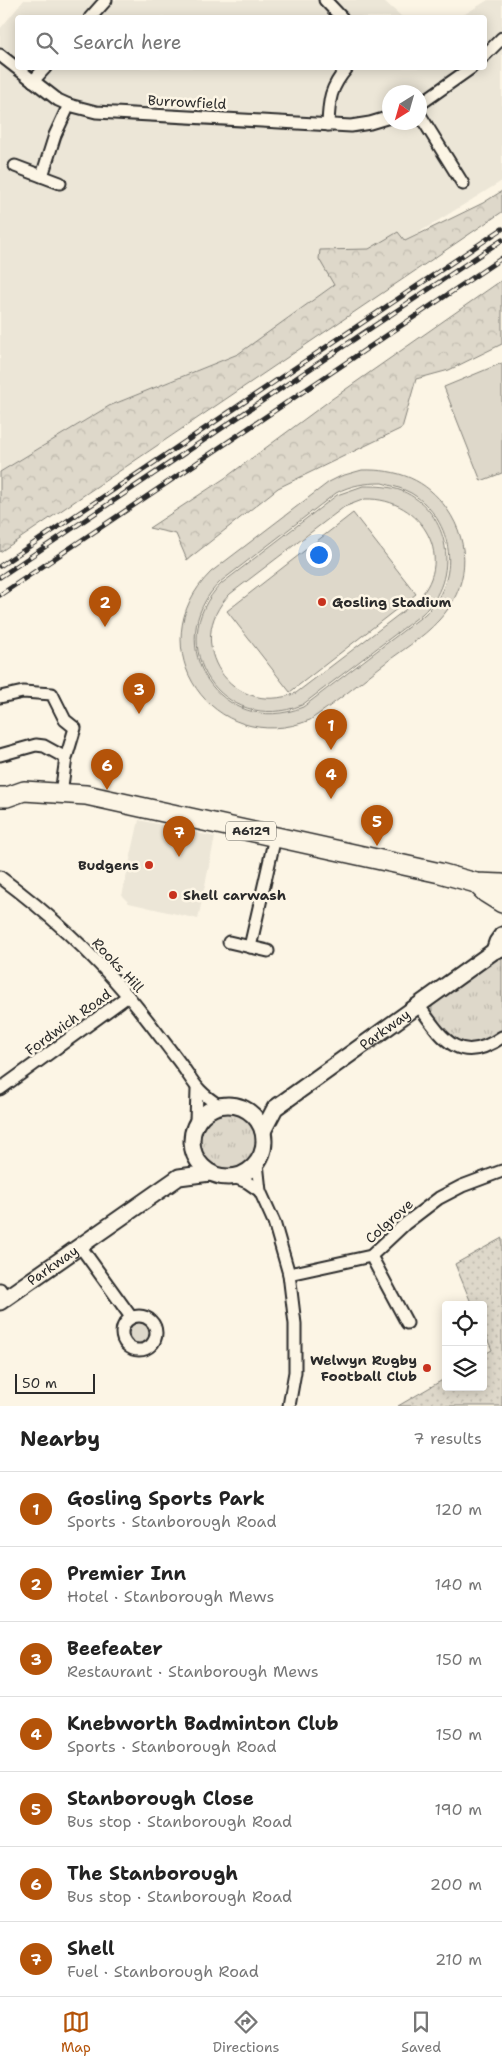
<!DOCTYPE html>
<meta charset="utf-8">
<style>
:root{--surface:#fff;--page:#f2f2f2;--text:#222;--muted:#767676;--line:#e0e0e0;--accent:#b45309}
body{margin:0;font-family:"Shantell Sans",sans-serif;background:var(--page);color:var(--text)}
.controls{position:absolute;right:15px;bottom:15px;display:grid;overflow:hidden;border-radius:5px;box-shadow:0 2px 12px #0003}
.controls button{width:45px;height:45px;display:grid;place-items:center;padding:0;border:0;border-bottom:1px solid var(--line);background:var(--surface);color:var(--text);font:25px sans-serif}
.compass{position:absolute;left:382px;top:85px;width:45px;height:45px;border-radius:50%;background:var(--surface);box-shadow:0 2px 12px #0003;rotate:217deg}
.scale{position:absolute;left:15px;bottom:12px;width:80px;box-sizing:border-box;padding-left:5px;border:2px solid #2b2b2b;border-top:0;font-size:14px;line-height:18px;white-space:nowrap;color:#2b2b2b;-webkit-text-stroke:4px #fcf5e5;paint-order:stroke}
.you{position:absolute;left:318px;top:554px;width:18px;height:18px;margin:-12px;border:4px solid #fff;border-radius:50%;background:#1a73e8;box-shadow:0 0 0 8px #1a73e833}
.badge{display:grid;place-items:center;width:32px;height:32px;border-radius:50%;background:var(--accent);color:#fff;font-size:16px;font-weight:700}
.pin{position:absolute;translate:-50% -41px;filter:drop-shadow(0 1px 2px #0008)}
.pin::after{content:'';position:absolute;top:26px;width:18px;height:15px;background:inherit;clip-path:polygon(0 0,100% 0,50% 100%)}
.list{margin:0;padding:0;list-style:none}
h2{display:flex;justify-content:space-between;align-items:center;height:65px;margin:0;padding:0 20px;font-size:21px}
h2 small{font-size:16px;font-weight:400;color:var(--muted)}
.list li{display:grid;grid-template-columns:32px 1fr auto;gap:15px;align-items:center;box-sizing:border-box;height:75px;padding:0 20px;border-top:1px solid var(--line)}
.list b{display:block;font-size:19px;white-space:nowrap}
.list p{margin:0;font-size:16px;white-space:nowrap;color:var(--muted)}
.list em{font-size:16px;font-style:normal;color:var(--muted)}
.icon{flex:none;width:28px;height:28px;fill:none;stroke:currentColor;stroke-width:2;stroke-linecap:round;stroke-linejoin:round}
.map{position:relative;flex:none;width:502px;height:1406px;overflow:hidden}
.search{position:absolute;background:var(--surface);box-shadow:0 2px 12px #0003;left:15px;right:15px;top:15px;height:55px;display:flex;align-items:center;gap:12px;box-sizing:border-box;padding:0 18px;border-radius:5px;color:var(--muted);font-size:19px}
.sheet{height:590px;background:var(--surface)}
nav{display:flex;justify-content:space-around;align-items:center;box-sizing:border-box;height:70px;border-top:1px solid var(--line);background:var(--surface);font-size:14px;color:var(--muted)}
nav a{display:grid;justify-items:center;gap:2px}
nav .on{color:var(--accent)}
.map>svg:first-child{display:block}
.built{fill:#ece6d7;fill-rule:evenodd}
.grass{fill:url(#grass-tufts);stroke:#84827a}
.forest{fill:url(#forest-crowns);stroke:#84827a}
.park{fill:url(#park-dots);stroke:#84827a}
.pitch{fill:#ded8ca;stroke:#84827a;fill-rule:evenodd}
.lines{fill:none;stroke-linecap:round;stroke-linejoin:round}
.minor-casing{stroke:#2b2b2b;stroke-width:15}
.tertiary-casing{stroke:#2b2b2b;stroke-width:19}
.primary-casing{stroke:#2b2b2b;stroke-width:22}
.minor{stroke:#fcf5e5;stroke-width:11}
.tertiary{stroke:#fcf5e5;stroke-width:15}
.primary{stroke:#fcf5e5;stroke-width:19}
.rail-casing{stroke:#2b2b2b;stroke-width:5}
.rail{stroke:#fcf5e5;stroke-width:3;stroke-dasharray:9;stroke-linecap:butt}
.poi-dot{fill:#c8321e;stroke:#fcf5e5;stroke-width:2}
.labels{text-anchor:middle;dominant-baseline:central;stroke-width:5;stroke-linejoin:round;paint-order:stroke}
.shield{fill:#fcf5e5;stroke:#6a6863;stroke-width:1}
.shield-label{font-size:12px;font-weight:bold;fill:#2b2b2b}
.street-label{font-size:14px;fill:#2b2b2b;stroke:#fcf5e5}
.poi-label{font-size:14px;font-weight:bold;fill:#2b2b2b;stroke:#fcf5e5;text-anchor:start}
</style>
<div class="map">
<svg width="502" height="1406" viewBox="0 0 502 1406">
<defs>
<pattern id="grass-tufts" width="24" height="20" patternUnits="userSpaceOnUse" patternTransform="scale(1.25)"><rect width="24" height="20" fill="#ded8ca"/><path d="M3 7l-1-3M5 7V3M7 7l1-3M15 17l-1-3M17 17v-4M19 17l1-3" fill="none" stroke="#bfbaae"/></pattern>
<pattern id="forest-crowns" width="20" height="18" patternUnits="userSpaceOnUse" patternTransform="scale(1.25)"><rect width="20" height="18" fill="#ded8ca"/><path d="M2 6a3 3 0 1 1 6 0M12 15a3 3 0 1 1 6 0" fill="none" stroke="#bfbaae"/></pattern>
<pattern id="park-dots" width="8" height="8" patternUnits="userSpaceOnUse" patternTransform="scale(1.25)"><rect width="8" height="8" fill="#ded8ca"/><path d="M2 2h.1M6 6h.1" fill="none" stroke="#bfbaae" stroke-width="1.8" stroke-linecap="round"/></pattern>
</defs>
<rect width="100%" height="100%" fill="#fcf5e5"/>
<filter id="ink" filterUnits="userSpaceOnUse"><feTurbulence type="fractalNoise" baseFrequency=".02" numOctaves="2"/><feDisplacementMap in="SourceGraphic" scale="10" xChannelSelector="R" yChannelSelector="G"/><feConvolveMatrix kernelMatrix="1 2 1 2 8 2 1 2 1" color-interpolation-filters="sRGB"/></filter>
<g filter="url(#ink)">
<g class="built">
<path d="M24,0H383L402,17L18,18V68H484V18L460,17L488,0H502V181L334,285L238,354L109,406L0,472V29ZM390,92H420V122H390Z"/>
<polygon points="139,820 215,837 198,919 129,903 122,896"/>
</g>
<g class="grass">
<path d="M502,954V1032C475,1048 462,1052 440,1026C434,1019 431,1014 432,1005Z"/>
<circle cx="228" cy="1141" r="29"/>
<circle cx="139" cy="1333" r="14"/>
</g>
<g class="forest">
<polygon points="502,191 502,212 0,552 0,472 109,406 238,354 334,285 319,259 320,250 369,249 398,232 405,241 483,203"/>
<polygon points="502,280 502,344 449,370 416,379 402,428 278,488 187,560 176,534 149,528 225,478 329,401"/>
</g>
<polygon class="park" points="502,1238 502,1406 398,1406 446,1378 446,1387 483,1387 483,1355 492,1350 483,1329 483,1305 472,1305 455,1264"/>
<g class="pitch">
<polygon points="502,363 502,473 481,481 444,387"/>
<path d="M362,470C398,469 426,479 447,509C472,545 469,588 439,620C423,638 399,652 380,667C357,685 334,704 310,720C214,759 136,646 211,572L329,482L341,476ZM382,483C392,486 402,488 411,493C455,520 462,581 424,615L303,707C222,740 158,644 220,582L336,493C351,485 365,483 382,483Z"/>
<path d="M363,486C377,486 389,486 402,491C451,511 461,579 422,614L302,705C223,737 161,645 221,584L337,495ZM365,499C423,497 459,562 414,603L296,693C232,719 181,643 230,594L344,507Z"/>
<polygon points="353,513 416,594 290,692 227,611"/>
</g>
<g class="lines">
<defs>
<g id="minor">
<polyline points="325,0 342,18"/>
<polyline points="90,18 106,0"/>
<polyline points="0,55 58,100 69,105 96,112 351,126 370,123 390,117"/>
<polyline points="484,56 502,38"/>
<polyline points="33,81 45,68"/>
<polyline points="420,104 471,68"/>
<polyline points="420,115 463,184"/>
<path d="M328,125C329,99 330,88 347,68"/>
<polyline points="15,166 60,183"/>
<polyline points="42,176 55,135 69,105"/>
<polyline points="0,697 23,692 52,694 65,720 75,728 66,758 61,793"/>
<polyline points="0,755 36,745 44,746 66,758"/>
<path d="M0,877C46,911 91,952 128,996C145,1016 161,1038 177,1059C194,1081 194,1090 220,1106"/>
<polyline points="229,942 268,951"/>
<polyline points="250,947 275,837"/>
<path d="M419,1006C442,1038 459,1067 502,1037"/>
<polyline points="0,1089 128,996"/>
<polyline points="196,1122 197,1090"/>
<polyline points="257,1163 260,1191 274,1222 289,1274 295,1324 295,1372 289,1406"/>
<polyline points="234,1177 247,1182 260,1191"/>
<polyline points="80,1246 131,1317"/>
<polyline points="371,1256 407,1323"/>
<polyline points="289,1274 371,1256 405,1224 439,1198 462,1186 502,1171"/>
<polyline points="0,1289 6,1298"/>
<circle cx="139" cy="1333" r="17"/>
</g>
<g id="tertiary">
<polyline points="494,951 497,942 502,935"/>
<circle cx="228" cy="1141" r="36"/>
<path id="s1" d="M263,1131L275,1108L494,951L502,948"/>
<path id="s2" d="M0,1302L179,1177L210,1173"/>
</g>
<g id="primary">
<polyline points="0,797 7,797 24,791 86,795 440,873 476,883 502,884"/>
<polyline points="476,883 486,893 502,903"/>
</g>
</defs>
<use href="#minor" class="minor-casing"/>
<use href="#tertiary" class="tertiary-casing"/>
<use href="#primary" class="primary-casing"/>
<use href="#minor" class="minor"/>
<use href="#tertiary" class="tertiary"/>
<use href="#primary" class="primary"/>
<defs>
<g id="rail">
<polyline points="0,566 502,229"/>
<polyline points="0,577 502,240"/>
<polyline points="0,595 502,258"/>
</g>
</defs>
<use href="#rail" class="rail-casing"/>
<use href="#rail" class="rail"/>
</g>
</g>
<g class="poi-dot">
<circle cx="322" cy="602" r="5"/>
<circle cx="149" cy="865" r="5"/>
<circle cx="173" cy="895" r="5"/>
<circle cx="427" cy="1368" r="5"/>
</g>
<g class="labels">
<rect class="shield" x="226" y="821.5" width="50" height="19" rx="4"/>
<g class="shield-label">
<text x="251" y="831">A6129</text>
</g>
<g class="street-label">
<text transform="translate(187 102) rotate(3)">Burrowfield</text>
<text transform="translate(118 965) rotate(47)">Rooks Hill</text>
<text transform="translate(68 1022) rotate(-36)">Fordwich Road</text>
<text stroke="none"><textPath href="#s1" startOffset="161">Parkway</textPath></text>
<text transform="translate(389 1221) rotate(-42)">Colgrove</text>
<text stroke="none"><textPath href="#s2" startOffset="64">Parkway</textPath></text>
</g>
<g class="poi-label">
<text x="332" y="602">Gosling Stadium</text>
<text x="139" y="865" text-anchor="end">Budgens</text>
<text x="183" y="895">Shell carwash</text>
<text x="417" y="1360" text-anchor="end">Welwyn Rugby<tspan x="417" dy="16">Football Club</tspan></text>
</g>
</g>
</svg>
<div class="controls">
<button><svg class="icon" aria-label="locate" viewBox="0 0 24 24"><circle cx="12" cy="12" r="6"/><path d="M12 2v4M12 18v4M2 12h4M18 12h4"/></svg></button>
<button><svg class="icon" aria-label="layers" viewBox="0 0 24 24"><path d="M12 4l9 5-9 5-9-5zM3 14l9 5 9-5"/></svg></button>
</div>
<svg class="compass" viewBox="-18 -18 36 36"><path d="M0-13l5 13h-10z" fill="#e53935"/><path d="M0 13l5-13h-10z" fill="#767676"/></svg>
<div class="scale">50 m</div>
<div class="you"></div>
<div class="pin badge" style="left:331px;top:750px">1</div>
<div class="pin badge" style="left:105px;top:627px">2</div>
<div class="pin badge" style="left:139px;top:714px">3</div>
<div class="pin badge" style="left:331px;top:799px">4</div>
<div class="pin badge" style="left:377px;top:846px">5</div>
<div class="pin badge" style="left:107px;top:790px">6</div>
<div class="pin badge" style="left:179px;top:857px">7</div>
<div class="search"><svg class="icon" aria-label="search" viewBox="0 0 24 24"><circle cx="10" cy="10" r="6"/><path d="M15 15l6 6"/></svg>Search here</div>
</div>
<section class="sheet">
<h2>Nearby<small>7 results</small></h2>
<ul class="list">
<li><span class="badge">1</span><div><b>Gosling Sports Park</b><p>Sports · Stanborough Road</p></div><em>120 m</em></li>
<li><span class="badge">2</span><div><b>Premier Inn</b><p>Hotel · Stanborough Mews</p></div><em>140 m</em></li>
<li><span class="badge">3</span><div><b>Beefeater</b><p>Restaurant · Stanborough Mews</p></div><em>150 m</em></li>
<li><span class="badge">4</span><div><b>Knebworth Badminton Club</b><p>Sports · Stanborough Road</p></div><em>150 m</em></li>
<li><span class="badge">5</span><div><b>Stanborough Close</b><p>Bus stop · Stanborough Road</p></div><em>190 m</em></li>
<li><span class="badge">6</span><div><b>The Stanborough</b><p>Bus stop · Stanborough Road</p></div><em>200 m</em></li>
<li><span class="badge">7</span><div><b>Shell</b><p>Fuel · Stanborough Road</p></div><em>210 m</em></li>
</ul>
</section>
<nav>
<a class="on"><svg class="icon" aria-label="map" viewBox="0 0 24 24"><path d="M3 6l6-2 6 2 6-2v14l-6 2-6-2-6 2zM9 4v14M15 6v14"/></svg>Map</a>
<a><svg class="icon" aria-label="directions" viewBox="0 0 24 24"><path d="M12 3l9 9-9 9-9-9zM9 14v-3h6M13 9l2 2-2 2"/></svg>Directions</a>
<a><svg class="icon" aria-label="saved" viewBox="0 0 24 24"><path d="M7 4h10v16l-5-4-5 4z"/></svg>Saved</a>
</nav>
